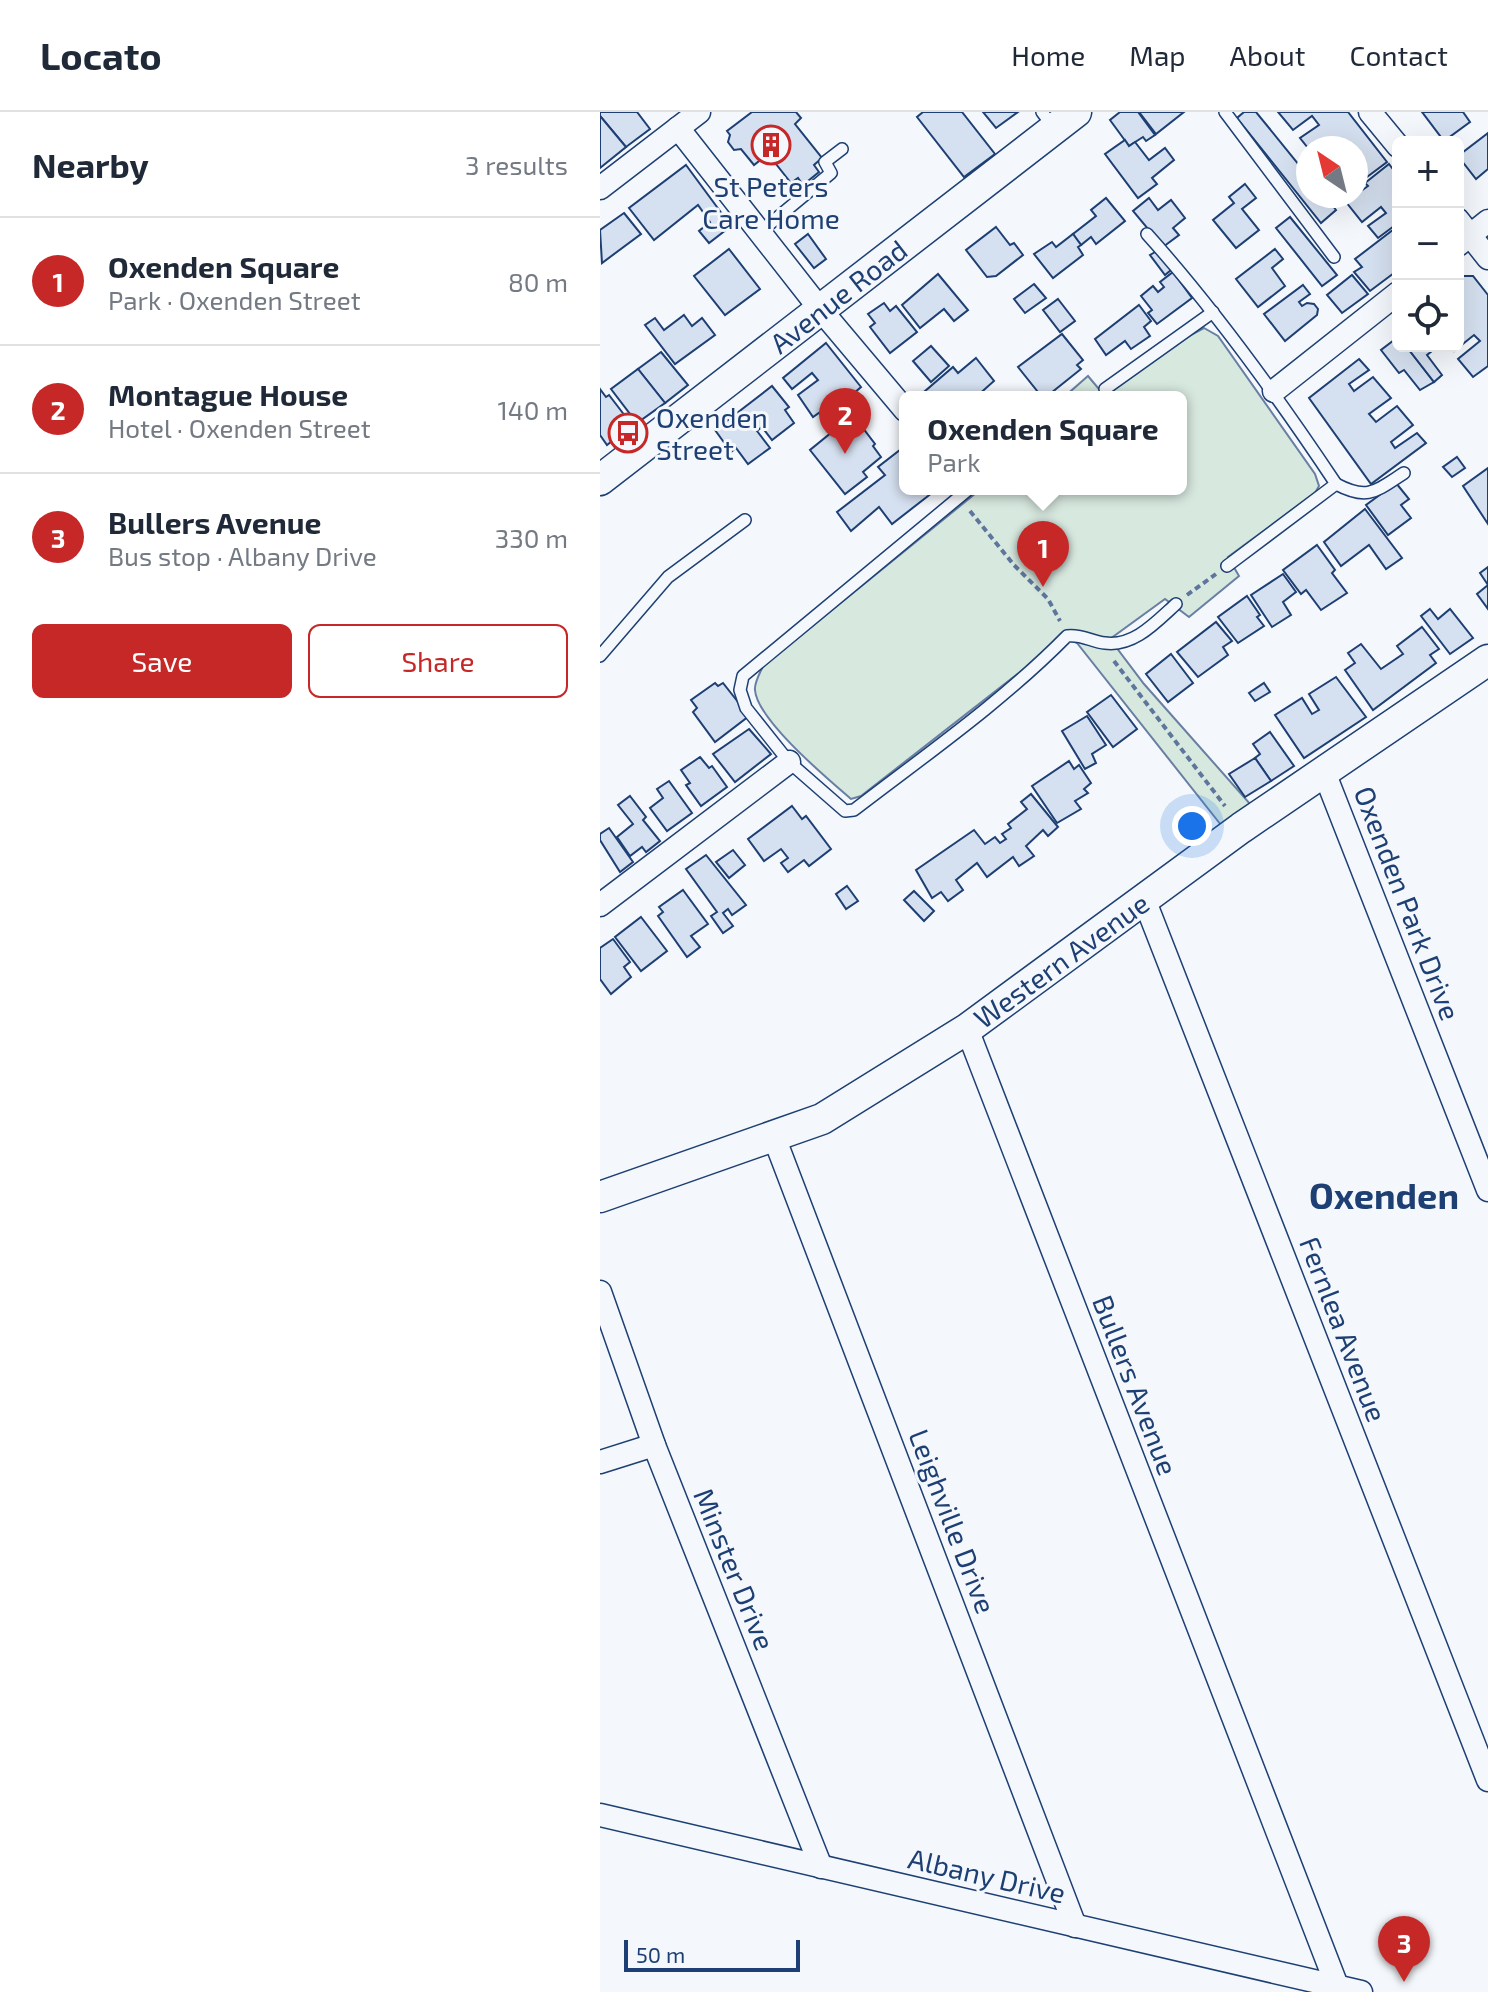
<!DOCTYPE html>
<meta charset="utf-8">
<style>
:root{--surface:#fff;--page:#f2f2f3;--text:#1f2937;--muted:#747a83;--line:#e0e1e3;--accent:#c62828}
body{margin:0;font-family:"Exo 2",sans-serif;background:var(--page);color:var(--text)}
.controls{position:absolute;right:24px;top:24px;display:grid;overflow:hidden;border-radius:12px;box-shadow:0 8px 32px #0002}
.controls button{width:72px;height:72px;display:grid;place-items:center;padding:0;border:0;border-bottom:2px solid var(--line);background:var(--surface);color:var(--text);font:40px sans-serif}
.compass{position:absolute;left:696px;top:24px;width:72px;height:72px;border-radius:50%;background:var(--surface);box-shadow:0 8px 32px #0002;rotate:325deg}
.scale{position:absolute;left:24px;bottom:20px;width:176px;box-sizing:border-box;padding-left:8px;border:4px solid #1d3f73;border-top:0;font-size:22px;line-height:28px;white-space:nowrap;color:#1d3f73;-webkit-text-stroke:6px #f4f7fb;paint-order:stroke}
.you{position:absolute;left:592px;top:714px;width:28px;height:28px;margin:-20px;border:6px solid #fff;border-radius:50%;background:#1a73e8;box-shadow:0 0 0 12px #1a73e833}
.badge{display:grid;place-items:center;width:52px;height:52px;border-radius:50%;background:var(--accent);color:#fff;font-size:26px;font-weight:700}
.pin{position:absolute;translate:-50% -66px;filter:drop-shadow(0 2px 4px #0008)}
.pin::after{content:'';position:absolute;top:42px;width:28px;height:24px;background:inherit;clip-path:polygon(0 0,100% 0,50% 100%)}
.popup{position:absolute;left:299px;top:279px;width:288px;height:104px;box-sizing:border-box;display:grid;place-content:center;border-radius:12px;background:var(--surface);filter:drop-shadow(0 2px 6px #0005);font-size:26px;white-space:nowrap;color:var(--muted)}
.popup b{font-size:30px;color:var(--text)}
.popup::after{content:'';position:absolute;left:50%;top:100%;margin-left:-16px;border:16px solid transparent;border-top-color:var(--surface)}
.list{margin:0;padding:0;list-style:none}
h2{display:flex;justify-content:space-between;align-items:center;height:104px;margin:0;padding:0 32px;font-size:34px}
h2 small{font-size:26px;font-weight:400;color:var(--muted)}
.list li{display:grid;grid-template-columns:52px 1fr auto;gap:24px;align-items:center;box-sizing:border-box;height:128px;padding:0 32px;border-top:2px solid var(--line)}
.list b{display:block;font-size:30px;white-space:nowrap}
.list p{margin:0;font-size:26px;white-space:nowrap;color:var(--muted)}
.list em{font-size:26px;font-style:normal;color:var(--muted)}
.actions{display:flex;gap:16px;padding:24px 32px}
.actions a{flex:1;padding:18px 0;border:2px solid var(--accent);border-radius:12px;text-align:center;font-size:28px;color:var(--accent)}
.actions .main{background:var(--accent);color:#fff}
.icon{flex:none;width:44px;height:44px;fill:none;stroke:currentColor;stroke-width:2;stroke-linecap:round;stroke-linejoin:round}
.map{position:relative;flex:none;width:888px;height:1880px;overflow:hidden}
header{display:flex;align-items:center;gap:48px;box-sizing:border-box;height:112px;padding:0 40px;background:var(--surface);border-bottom:2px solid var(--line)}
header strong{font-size:38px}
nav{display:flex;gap:44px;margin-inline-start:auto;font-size:28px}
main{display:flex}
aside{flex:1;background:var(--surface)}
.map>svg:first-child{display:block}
.green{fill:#d7e8df;stroke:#687fa3;stroke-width:2}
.building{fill:#d5e0f0;stroke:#1d3f73;stroke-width:2}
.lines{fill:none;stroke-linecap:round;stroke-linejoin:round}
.lane-casing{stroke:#1d3f73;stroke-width:14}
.street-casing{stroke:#1d3f73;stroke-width:25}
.secondary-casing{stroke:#1d3f73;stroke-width:33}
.path{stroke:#5e769c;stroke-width:4;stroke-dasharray:6 4;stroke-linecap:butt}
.lane{stroke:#f4f7fb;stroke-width:11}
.street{stroke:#f4f7fb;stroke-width:22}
.secondary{stroke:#f4f7fb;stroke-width:30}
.labels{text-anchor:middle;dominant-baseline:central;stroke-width:6;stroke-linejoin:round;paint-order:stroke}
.poi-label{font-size:28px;fill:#1d3f73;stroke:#f4f7fb}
.street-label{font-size:28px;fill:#1d3f73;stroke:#f4f7fb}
.district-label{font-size:36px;font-weight:bold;fill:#1d3f73;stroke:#f4f7fb}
</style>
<header>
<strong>Locato</strong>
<nav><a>Home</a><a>Map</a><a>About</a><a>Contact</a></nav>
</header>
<main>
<aside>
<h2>Nearby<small>3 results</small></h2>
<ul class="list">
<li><span class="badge">1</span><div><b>Oxenden Square</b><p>Park · Oxenden Street</p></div><em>80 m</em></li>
<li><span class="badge">2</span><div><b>Montague House</b><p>Hotel · Oxenden Street</p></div><em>140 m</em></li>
<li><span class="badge">3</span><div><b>Bullers Avenue</b><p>Bus stop · Albany Drive</p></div><em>330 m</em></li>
</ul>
<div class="actions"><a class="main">Save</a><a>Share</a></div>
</aside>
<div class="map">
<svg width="888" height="1880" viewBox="0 0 888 1880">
<rect width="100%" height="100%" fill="#f4f7fb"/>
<path class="green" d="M604,216L618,224L715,362L719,374L715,381L628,445L639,464L589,505L565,487L510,527L544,572L651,693L621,713L477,531L465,525L261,684L251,687C228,667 157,608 155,578C154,571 160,561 163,554L381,377H581V285H464L488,264L503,282L587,225Z"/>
<g class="building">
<polygon points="0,0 37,0 50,17 26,35 0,4"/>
<polygon points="152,0 196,0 201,6 195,12 222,46 214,53 219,60 203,73 198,66 191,71 168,42 154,53 141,37 134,38 128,30 130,23 127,19"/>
<polygon points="323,0 362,0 395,42 364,65 317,5"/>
<polygon points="383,0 418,0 396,16"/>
<polygon points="520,0 538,0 555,23 546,29 543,25 529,34 510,8"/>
<polygon points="539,0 584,0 556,22"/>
<polygon points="644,0 656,0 708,64 708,84 725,84 736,98 721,111 637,6"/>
<polygon points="678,0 748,0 787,50 763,68 759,64 756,66 756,36 708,36 700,26 719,13 712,4 693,18"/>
<polygon points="822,0 863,0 870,10 844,29"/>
<polygon points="0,4 26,35 0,56"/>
<polygon points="888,21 888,57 876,67 858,44"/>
<polygon points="525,28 529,34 535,30 549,48 565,36 574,48 552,66 557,72 538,86 505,42"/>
<polygon points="789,52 798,64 798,111 778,126 768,114 786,101 781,95 762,110 746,90 768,74 765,71"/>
<polygon points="86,53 131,114 109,131 99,119 110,110 98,93 54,128 29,96"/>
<polygon points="645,72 656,86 642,97 659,118 636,136 613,108 634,91 629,85"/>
<polygon points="506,86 525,109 496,132 491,125 481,133 473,122 496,104 491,98"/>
<polygon points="549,86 558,98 571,88 585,106 573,116 579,123 563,135 533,99"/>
<polygon points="24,101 41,122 2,151 0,118"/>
<polygon points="690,105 737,163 722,174 676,116"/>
<polygon points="798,114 798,158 770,179 754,160 762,155 755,147"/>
<polygon points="396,115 410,133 414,131 423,143 396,164 387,165 366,138"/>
<polygon points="208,122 226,147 214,156 195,132"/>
<polygon points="473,122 481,133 478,135 483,143 453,166 434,142 452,130 456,135"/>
<polygon points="129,137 160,177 125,203 94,164"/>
<polygon points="675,137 683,147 672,156 685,174 658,195 636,167"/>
<polygon points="557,139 571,158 565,163 550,143"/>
<polygon points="573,160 592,186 557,212 548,201 552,198 541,184 553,174 558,180 564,175 560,170"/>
<polygon points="338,162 368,198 354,209 344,197 320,216 302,193"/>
<polygon points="752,163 768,182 742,201 727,183"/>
<polygon points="864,164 873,164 888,183 888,254 873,265 858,247 880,229 874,223 854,239 850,234 858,234 858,204 861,201 858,199 858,169"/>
<polygon points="434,172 446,186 425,201 414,187"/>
<polygon points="703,173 710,182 699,190 702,194 707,191 714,192 718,197 717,203 685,229 664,202"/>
<polygon points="458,187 475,209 460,220 443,198"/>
<polygon points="284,191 290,199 296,194 317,220 290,241 270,215 275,211 268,202"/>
<polygon points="539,193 551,209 544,215 550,224 531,237 525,229 506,243 495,227"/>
<polygon points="84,203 92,214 102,206 115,223 75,252 45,213 55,206 64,218"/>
<polygon points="462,222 483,248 477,253 481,257 446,285 442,285 418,255"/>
<polygon points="798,225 798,234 806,234 834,270 820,278 804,258 799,261 781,238"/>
<polygon points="226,231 261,275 238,295 233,291 213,305 198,283 218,268 212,261 192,277 183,266"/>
<polygon points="331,234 349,254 331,270 313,249"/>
<polygon points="806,234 829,234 832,239 827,243 842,263 834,270"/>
<polygon points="61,240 88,273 65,291 38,257"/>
<polygon points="376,246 394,269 376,285 328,285 324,280 353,255 358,261"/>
<polygon points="759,247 769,258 749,272 754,279 773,265 791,286 769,302 776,310 797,294 813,313 791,330 795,336 817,321 826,331 771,372 709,286"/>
<polygon points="38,257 65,291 37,311 11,277"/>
<polygon points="172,274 189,295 185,298 194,311 172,328 162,315 157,319 170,336 148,352 136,336 131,340 115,318"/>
<polygon points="0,277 6,285 9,283 32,313 7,333 0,323"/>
<polygon points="253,303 275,332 273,334 281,345 263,360 267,365 245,382 210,338"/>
<polygon points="305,334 305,377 337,377 292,412 279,395 251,419 237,400 285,363 278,355"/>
<polygon points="857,345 865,356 852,365 843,355"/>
<polygon points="888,356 888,412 863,374"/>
<polygon points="796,371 809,387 801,393 811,406 788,423 766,393"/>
<polygon points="765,397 802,446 786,457 769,433 741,454 724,430"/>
<polygon points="717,433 735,458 732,461 747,481 721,498 706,478 701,482 683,458"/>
<polygon points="888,455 888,497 877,482 888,473 880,461"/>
<polygon points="683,462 696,480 683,490 691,503 672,515 651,483"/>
<polygon points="647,484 660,503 657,505 664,514 638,531 618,505"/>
<polygon points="830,497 838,507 850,497 873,526 850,542 821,504"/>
<polygon points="616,510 632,529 623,535 628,543 598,565 577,540"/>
<polygon points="822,515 839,537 830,543 836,551 773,598 745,558 755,551 748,541 761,532 781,557 803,542 797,534"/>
<polygon points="571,542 593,571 568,590 546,562"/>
<polygon points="736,565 766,605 704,646 675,603 702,586 712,602 719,598 709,582"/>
<polygon points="115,571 118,574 123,571 149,604 115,630 93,600 97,596 91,588"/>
<polygon points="664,571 670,580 655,589 649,581"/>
<polygon points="511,583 537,617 513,635 487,600"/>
<polygon points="487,604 506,633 492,642 496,651 485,657 462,619"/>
<polygon points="149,617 171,642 135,670 113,642"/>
<polygon points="670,620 694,654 671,669 655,646 660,642 653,632"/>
<polygon points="100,645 109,656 112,654 127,675 101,694 86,673 90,671 81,658"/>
<polygon points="655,646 671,669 645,685 629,662"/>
<polygon points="469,649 474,657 479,653 491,671 484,677 488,681 475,689 481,697 457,711 432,674"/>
<polygon points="69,669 92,701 67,719 50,696 63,686 57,677"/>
<polygon points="431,682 458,715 448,724 443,718 426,734 434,744 419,754 413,745 387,765 377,751 356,768 363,778 348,789 341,780 332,786 316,758 374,718 385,732 395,725 400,731 406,727 402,722 411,716 408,712 427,697 421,690"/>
<polygon points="30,684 46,705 43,708 60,729 46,740 42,735 30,744 17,725 33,712 18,693"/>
<polygon points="192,694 202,707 206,704 231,737 209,754 204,748 188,760 181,751 188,746 181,737 164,749 148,727"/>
<polygon points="9,716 33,750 20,760 0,728 0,722"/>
<polygon points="133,738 145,753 129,766 116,750"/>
<polygon points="106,743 146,793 132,803 128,797 123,801 133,814 123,821 111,804 117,800 86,757"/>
<polygon points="247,774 258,789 246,797 236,782"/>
<polygon points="83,778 108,812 91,824 100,835 87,845 58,804 63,800 59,795"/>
<polygon points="314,779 334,799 324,809 304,788"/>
<polygon points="41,805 67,839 41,859 15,825"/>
<polygon points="13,827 30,850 24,855 31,865 11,882 0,867 0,836"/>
</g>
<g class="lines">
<defs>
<g id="lane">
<polyline points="442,0 454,16"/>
<polyline points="625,0 734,145"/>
<polyline points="160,120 231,61 225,50 242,37"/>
<path d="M547,122C617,200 678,285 736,372L627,454"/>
<polyline points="505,277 613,200"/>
<path d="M736,372C768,389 776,379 804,361"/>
<path d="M369,377L143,564L140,578L146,596L189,650L245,699L254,698C327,642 403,589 467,524C482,522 492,530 505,531C534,535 556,510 576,492"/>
<polyline points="0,544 68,465 145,408"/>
</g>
<g id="street">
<polyline points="770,0 798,34"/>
<polyline points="78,16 220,197 305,298"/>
<polyline points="0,76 99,0"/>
<polyline points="858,108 888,146"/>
<polyline points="858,133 888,109"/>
<polyline points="674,279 798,181"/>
<polyline points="724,660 888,1078"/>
<polyline points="544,787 888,1668"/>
<polyline points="0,793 189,650"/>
<polyline points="367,917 737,1874"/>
<polyline points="174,1025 475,1814"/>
<polyline points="0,1180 54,1333 221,1755"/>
<polyline points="0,1350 54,1333"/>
<polyline points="0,1703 761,1880"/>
</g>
<g id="secondary">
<polyline points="0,368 476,0"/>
<polyline points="0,1085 222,1007 367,917 641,716 888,548"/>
</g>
</defs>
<use href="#lane" class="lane-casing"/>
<use href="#street" class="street-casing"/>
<use href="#secondary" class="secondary-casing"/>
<g class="path">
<polyline points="370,399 414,453 448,487 460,509"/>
<polyline points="587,483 616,462"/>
<polyline points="514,549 625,694"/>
</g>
<use href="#lane" class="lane"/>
<use href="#street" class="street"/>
<use href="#secondary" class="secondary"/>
</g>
<defs>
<symbol id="building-ring" viewBox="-11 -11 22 22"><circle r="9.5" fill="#f4f7fb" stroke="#c62828" stroke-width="1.5"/><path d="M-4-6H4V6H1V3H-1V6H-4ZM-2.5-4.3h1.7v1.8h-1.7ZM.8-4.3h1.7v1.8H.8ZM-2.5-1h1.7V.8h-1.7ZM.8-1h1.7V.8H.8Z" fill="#c62828"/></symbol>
<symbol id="bus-ring" viewBox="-11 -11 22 22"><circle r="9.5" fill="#f4f7fb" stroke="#c62828" stroke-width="1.5"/><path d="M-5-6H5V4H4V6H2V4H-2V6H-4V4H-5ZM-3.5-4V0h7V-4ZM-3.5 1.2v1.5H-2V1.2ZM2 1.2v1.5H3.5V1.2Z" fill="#c62828"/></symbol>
</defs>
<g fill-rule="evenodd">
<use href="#building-ring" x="149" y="11" width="44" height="44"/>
<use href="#bus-ring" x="6" y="299" width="44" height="44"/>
</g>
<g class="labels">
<g class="poi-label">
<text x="171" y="74">St Peters<tspan x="171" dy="32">Care Home</tspan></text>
<text x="56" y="305" text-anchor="start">Oxenden<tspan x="56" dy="32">Street</tspan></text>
</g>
<g class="street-label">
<text transform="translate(238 184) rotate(-38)">Avenue Road</text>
<text transform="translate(808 791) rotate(69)">Oxenden Park Drive</text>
<text transform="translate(461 848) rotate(-36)">Western Avenue</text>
<text transform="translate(744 1217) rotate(69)">Fernlea Avenue</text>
<text transform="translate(536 1273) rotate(69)">Bullers Avenue</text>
<text transform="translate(353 1409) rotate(69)">Leighville Drive</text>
<text transform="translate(135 1457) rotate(68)">Minster Drive</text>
<text transform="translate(387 1763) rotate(13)">Albany Drive</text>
</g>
<g class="district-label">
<text x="784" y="1082">Oxenden</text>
</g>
</g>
</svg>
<div class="controls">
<button>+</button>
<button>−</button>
<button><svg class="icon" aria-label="locate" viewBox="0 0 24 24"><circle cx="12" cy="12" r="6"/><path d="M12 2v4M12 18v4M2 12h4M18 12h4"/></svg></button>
</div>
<svg class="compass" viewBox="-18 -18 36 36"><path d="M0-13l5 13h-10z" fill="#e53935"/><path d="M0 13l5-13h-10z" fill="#747a83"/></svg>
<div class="scale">50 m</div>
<div class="you"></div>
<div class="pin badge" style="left:443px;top:475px">1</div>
<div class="popup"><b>Oxenden Square</b>Park</div>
<div class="pin badge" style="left:245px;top:342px">2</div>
<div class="pin badge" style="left:804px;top:1870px">3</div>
</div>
</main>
